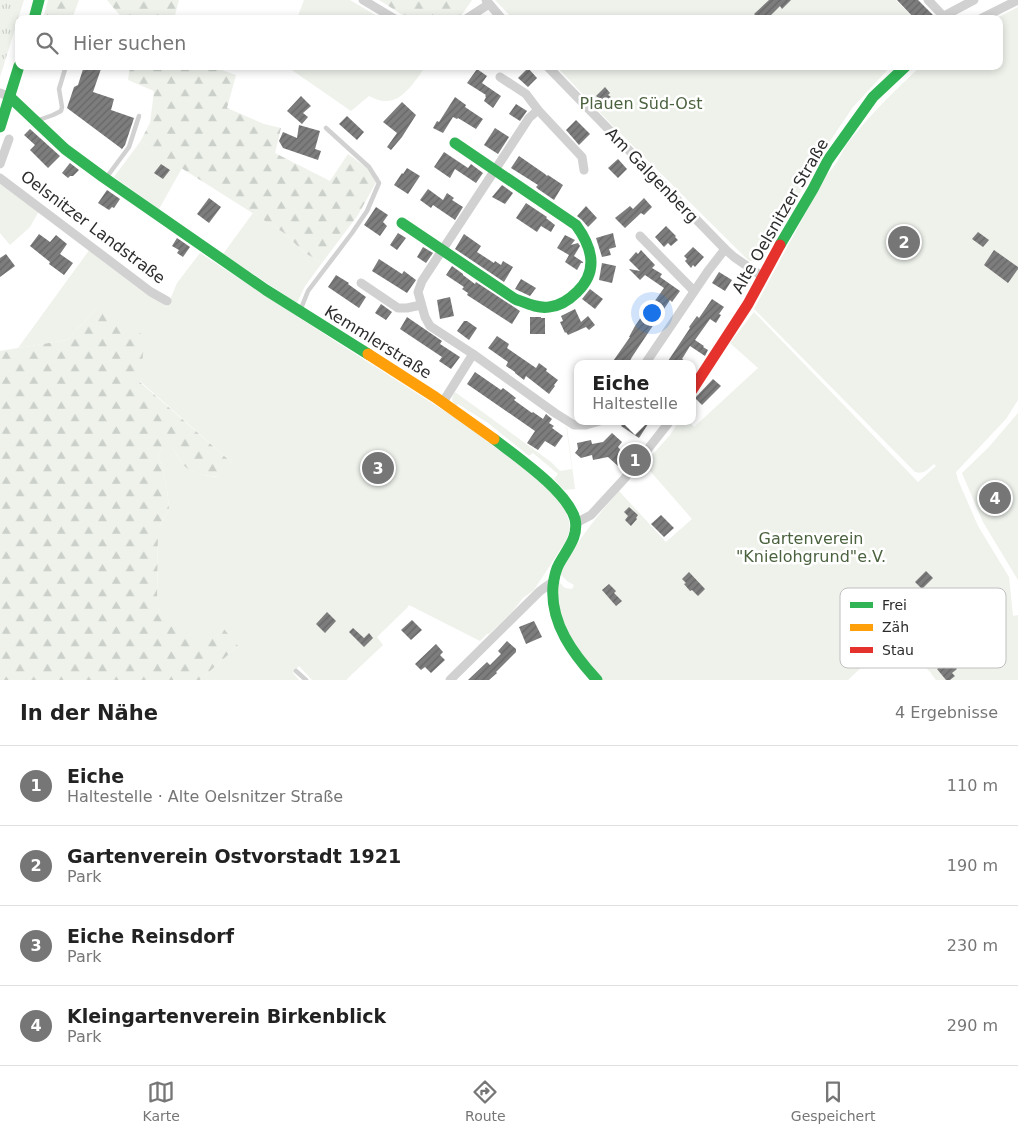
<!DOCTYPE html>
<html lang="de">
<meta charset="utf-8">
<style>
:root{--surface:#fff;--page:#f6f6f6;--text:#222;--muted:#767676;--line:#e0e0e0;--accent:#767676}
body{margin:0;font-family:"DejaVu Sans",sans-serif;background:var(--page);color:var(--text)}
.you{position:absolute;left:651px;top:312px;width:18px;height:18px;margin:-12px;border:4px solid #fff;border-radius:50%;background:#1a73e8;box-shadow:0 0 0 8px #1a73e833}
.badge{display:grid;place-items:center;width:32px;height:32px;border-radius:50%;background:var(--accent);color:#fff;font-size:16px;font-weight:700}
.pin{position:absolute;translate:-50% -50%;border:2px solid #fff;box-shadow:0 1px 5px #0006}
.popup{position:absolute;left:574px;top:360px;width:122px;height:65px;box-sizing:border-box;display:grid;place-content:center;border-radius:10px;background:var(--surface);filter:drop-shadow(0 1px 4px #0005);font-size:16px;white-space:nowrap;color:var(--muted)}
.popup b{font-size:19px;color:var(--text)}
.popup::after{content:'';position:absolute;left:50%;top:100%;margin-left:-10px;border:10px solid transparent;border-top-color:var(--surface)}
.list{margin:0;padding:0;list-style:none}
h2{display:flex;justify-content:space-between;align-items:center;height:65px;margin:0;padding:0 20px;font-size:21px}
h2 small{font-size:16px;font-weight:400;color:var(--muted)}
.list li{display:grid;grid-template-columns:32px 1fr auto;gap:15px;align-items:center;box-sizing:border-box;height:80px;padding:0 20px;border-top:1px solid var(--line)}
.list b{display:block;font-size:19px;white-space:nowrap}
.list p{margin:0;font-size:16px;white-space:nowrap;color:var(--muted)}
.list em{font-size:16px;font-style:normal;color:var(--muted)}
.icon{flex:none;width:28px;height:28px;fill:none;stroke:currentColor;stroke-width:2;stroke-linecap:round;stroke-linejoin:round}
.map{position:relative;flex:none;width:1018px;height:680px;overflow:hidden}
.search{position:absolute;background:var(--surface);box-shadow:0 2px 8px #0003;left:15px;right:15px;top:15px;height:55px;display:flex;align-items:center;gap:12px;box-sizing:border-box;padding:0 18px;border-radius:10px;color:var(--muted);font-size:19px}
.sheet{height:385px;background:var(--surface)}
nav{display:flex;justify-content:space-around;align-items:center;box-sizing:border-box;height:70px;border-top:1px solid var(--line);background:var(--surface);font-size:14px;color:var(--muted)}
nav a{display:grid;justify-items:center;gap:2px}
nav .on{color:var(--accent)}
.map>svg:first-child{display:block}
.green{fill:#eef2eb}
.forest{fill:url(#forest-firs)}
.park{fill:url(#park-tufts)}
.building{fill:url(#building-hatch)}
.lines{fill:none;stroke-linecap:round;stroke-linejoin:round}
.lane{stroke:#d1d1d1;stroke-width:4.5}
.street{stroke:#d1d1d1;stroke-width:9}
.fast{stroke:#30b455;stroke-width:11}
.slow{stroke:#ff9f0a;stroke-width:11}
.jam{stroke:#e5322d;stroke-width:11}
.labels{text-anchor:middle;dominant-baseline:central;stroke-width:5;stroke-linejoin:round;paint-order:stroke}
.park-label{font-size:16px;fill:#4b623e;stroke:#fff}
.street-label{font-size:16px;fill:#2c2c2c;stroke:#fff}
.key{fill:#fff;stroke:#c0c0c0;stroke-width:1}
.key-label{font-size:14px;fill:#2c2c2c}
</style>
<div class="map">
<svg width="1018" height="680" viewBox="0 0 1018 680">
<defs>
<pattern id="forest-firs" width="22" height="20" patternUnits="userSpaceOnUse" patternTransform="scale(1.25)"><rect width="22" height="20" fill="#eef2eb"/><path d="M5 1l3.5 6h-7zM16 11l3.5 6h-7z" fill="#ccd0ca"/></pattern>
<pattern id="park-tufts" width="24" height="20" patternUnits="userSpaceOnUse" patternTransform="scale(1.25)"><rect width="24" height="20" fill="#eef2eb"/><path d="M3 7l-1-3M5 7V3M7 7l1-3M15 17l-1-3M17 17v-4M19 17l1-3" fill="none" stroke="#ccd0ca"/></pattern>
<pattern id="building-hatch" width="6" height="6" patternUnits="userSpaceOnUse" patternTransform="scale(1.25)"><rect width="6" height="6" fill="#7d7d7d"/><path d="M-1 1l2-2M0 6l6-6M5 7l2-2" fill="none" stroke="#676767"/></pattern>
</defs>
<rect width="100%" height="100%" fill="#fff"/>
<g class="green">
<polygon points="304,0 350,0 382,19 297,19"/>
<polygon points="495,0 896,0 914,19 513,19"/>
<path d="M1018,7V400L1006,419L956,472L958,480L978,526L1009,577L1013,616L1018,615V680H936L930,672L895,636L848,680H602L573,647L559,613L558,581L565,588L572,589L574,585L567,581L560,574C575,543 597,516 619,491L666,542L692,519L644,464L670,435L679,421H689L694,427L758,368L730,343L754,312L918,482L936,466L934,464C928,469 924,475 915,472L754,309L826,175C838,166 841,151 850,140C872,113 896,89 921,66H999V19H995Z"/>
<path d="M286,66H426C416,79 403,103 384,101C379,101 374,98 369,96L351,111Z"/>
<polygon points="556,66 891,66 853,107 822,153 762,261 749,261 612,125"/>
<polygon points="140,142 182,168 159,209 114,177"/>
<polygon points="0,183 39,211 30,227 10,245 0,233"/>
<polygon points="253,213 284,233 305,253 322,263 305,286 297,303 223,254"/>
<path d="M90,249L167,307L177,283L200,253L338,343L482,435L528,471L554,496L565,510L569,521L570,529L566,541L534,590L523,598L512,612L489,634H487L480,641L409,605L407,608L377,637L383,645L347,679V680H312L299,666L293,673L299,680H200L238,646L193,644L157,607L158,530L169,509L167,490L163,469L158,457L161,449L166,446L173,448C183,472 194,474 218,477L233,465L231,462L140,381L97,308L67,340L18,348Z"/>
<path d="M455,392L551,462L560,471L572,469L566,425L567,427L575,489L564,490L554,479L558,474L533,453L529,456L488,423L458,404L456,406C451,401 451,398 455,392Z"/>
<polygon points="1018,413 1018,580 983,522 962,473 988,448"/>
</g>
<g class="forest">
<polygon points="48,0 79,0 72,19 43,19"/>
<polygon points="107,0 179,0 174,19 123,19"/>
<polygon points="379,0 472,0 459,19 409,19"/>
<polygon points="130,66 210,66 236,75 227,108 264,124 281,128 275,153 330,181 348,154 379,177 358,215 322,263 305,253 284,233 140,142 150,123 154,91 128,80"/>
<path d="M97,308L145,336L140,382L231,462L234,465L219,477C194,474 184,473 173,448L166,447L161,449L158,457L163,469L167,490L169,509L158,530L157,607L193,643L219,623L238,646L200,680H0V351L67,340Z"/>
</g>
<polygon class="park" points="0,0 24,0 0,77"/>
<g class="building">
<polygon points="769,0 791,0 782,9 780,6 767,19 759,19 754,14"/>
<polygon points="897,0 918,0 933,15 929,19 915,19"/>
<polygon points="84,66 102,66 93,92 114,99 111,110 134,118 125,145 122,149 67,108 74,87 78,85"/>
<polygon points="528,68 537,78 528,87 518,78"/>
<polygon points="477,69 487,76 482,83 501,96 493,108 484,101 486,97 485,96 486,95 467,83"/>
<polygon points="605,87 610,93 608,95 611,97 605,104 596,96"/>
<polygon points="301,96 311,106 303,113 308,117 302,124 287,111"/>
<polygon points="455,97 466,105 465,107 483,119 476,129 458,118 457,119 453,117 443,133 433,128 437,121 439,122"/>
<polygon points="402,102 416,115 402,137 391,150 387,147 397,133 383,122"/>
<polygon points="516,104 527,111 520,121 509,114"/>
<polygon points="347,116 364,132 357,140 339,124"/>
<polygon points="576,120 590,134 579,145 566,130"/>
<polygon points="299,125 320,131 315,149 321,151 318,160 283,148 279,141 283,132 297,138"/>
<polygon points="495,128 509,137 498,154 484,145"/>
<polygon points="30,129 60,156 48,168 30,150 35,145 24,135"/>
<polygon points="444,152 468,168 471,164 483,173 476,183 455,169 450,178 434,167"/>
<polygon points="519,156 545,174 547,176 548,175 563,185 554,200 538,189 536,187 538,185 511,168"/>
<polygon points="618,159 627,169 618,178 608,168"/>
<polygon points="70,163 79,170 73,176 70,176 68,178 62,173"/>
<polygon points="161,164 170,170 163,179 154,173"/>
<polygon points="407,168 420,176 408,194 394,185 402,173 403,174"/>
<polygon points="502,185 513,193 505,204 492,197"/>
<polygon points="428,189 443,200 447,193 454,198 452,200 463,207 455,220 433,205 431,208 420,200"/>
<polygon points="107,190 120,199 114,208 112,207 109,210 98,203"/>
<polygon points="209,198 221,207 209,223 197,214"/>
<polygon points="644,198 652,207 644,215 641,213 625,228 615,218 630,206 633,209"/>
<polygon points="526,203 547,217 546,218 555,225 551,232 541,226 537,232 516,218"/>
<polygon points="586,206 597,218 588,227 582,220 577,216"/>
<polygon points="376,207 388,215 383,222 387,226 380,236 364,225"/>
<polygon points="666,226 676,236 675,237 678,240 671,246 668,243 664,247 655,237"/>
<polygon points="978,232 989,240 983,247 972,239"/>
<polygon points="398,233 406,238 397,250 390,245"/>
<polygon points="613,233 616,247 609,249 611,255 602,257 596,238"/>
<polygon points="39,234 50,242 56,235 67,244 60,254 73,263 64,275 49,264 50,262 30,246"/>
<polygon points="464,234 481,246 477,252 494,263 495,261 501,265 503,261 513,267 504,282 455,249"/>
<polygon points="565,235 575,240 571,245 578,243 580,246 574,256 583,262 583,263 581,263 577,270 565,262 569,255 557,248"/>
<polygon points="177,238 190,247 183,257 177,253 179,250 172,246"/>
<polygon points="423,247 433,253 426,263 417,257"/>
<polygon points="693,247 704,257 695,267 693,265 691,268 685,261 687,259 684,256"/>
<polygon points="641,250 655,265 652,268 662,274 660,277 680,291 672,302 670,300 632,357 628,364 611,364 630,337 629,337 635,326 650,304 652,305 664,288 645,275 640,280 629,269 640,271 629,260 636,252 638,254"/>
<polygon points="994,250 1018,267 1018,269 1008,283 984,265"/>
<polygon points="6,254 15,266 0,277 0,258"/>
<polygon points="379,259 402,274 404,271 416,280 407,293 372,271"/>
<polygon points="602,263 616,266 612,283 599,280"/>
<polygon points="452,266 463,274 463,275 475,284 476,282 520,311 512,324 467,295 468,293 462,289 464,287 446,275"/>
<polygon points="719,272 732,280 725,291 712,283"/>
<polygon points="336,275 349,283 348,284 366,297 359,308 328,287"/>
<polygon points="521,279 536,288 530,296 515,289"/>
<polygon points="590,289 603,299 595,309 582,299"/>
<polygon points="450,297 454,316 440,319 437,300"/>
<polygon points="712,299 724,307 719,314 721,315 716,323 710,319 695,340 704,346 703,347 708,350 705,356 690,346 682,359 689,364 666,364 690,328 689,327 697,316 699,318"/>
<polygon points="381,304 392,312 386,320 375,313"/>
<polygon points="575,309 581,322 588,316 595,325 589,330 586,327 568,335 566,332 565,333 560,322 563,321 561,316"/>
<polygon points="407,317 442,341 440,344 460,357 451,369 439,361 442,357 400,329"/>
<polygon points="530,317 541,317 541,318 545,318 545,334 530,334"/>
<polygon points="464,321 467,321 477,328 469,340 457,331"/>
<polygon points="497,336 509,344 507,348 536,368 539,363 547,369 546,371 558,380 554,385 555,386 549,394 526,376 524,380 515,373 515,372 506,366 508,362 488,348"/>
<polygon points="475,372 501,390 503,388 507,391 516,398 514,400 532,413 533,412 543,419 546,414 552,419 549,423 554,426 552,428 563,436 555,447 545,441 538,450 527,443 535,431 467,384"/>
<polygon points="713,379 721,386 702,405 695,398"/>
<polygon points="624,421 644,421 648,424 639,438 621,426"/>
<polygon points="612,433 622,442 618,447 627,457 618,466 608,457 593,460 592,455 581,458 575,453 578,449 577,443 591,440 592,444 603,442"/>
<polygon points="629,507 638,515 636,518 637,519 631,526 625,520 628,516 624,512"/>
<polygon points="661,515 674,528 664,537 651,524"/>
<polygon points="926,571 933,578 922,589 915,582"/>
<polygon points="689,572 705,589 698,596 692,590 690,591 684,584 686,583 682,579"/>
<polygon points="609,584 616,591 614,593 622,601 616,606 602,590"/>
<polygon points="327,612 336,621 325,633 316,624"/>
<polygon points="412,620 422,630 411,640 401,630"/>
<polygon points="534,621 542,637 526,644 519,627"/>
<polygon points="353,628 364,638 369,633 373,638 364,647 349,632"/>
<polygon points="507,641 516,649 516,652 496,672 497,673 489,680 468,680 487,662 490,665 501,654 498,651"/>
<polygon points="436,644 443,652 440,655 445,660 431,673 425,667 421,670 415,664"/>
<polygon points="949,660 957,669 952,673 955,676 950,680 946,680 937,669"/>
</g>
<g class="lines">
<g class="lane">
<polyline points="36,121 53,115 61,111 62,107 59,89 66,66"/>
<polyline points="106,178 129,147 139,116"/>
<polyline points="300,311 308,291 352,233 367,211 379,183 369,167 326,128"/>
<polyline points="296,671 306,680"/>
</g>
<g class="street">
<polyline points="363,0 395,19"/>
<polyline points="486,0 502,19"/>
<polyline points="928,0 946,19"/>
<polyline points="944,16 974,0"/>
<polyline points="466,19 489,4"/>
<polyline points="980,19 1018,0"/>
<polyline points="547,66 725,249 734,257 763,277"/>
<polyline points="500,77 526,94 538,110"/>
<polyline points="0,93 10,97"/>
<polyline points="0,164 9,139"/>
<polyline points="0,178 151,292 167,301"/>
<polyline points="640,236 694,291"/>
<polyline points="361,283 398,308 407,308 421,305"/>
<polyline points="473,354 430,326 425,317 418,292 422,281 529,118 538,110 582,157 584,170"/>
<polyline points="645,364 708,271 725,249"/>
<polyline points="443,402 473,354 555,413 574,425 586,425 600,421"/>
<polyline points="576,523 591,515 625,478 670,421"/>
<polyline points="450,680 540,591 554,581"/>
</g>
<g class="fast">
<polyline points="34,19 39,0"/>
<polyline points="10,97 65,149 103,177 266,290 368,354"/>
<polyline points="0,127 19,66"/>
<path d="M402,223L515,299C526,303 538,309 549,307C560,306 570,299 577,292C599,271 592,247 576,225L455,143"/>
<polyline points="780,245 813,189 828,160 873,97 906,66"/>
<path d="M494,439C517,457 567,491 575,519C579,537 567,549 559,564C555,571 554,578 553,586C550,623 573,654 597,680"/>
</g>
<polyline class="slow" points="368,354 435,397 494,439"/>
<polyline class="jam" points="692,390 748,304 780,245"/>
</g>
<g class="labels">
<g class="park-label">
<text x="641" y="103">Plauen Süd-Ost</text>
<text x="811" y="538">Gartenverein<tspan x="811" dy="18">"Knielohgrund"e.V.</tspan></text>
</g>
<g class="street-label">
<text transform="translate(652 175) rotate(46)">Am Galgenberg</text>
<text transform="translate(780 216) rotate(-60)">Alte Oelsnitzer Straße</text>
<text transform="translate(93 227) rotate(37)">Oelsnitzer Landstraße</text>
<text transform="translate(378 342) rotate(32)">Kemmlerstraße</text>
</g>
</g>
<rect x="840" y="588" width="166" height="80" rx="8" class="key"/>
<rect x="850" y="602" width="23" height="6" fill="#30b455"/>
<rect x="850" y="624" width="23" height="7" fill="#ff9f0a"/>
<rect x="850" y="647" width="23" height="6" fill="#e5322d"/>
<g class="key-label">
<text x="882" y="610">Frei</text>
<text x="882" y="632">Zäh</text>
<text x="882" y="655">Stau</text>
</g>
</svg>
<div class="you"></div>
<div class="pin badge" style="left:635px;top:460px">1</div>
<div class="popup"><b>Eiche</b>Haltestelle</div>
<div class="pin badge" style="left:904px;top:242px">2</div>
<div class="pin badge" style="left:378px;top:468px">3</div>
<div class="pin badge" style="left:995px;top:498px">4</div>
<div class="search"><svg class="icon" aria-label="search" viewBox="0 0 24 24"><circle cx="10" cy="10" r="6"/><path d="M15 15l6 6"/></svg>Hier suchen</div>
</div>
<section class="sheet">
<h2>In der Nähe<small>4 Ergebnisse</small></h2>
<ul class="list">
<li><span class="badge">1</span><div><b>Eiche</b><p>Haltestelle · Alte Oelsnitzer Straße</p></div><em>110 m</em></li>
<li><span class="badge">2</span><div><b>Gartenverein Ostvorstadt 1921</b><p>Park</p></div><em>190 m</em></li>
<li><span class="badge">3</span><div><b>Eiche Reinsdorf</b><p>Park</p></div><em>230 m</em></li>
<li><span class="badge">4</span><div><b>Kleingartenverein Birkenblick</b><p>Park</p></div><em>290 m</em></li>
</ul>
</section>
<nav>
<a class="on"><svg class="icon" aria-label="map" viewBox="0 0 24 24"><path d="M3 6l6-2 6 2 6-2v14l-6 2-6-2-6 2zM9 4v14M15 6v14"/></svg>Karte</a>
<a><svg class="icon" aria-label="directions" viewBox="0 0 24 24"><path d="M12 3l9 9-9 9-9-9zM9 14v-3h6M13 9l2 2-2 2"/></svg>Route</a>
<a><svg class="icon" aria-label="saved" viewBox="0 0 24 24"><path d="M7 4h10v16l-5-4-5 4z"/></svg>Gespeichert</a>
</nav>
